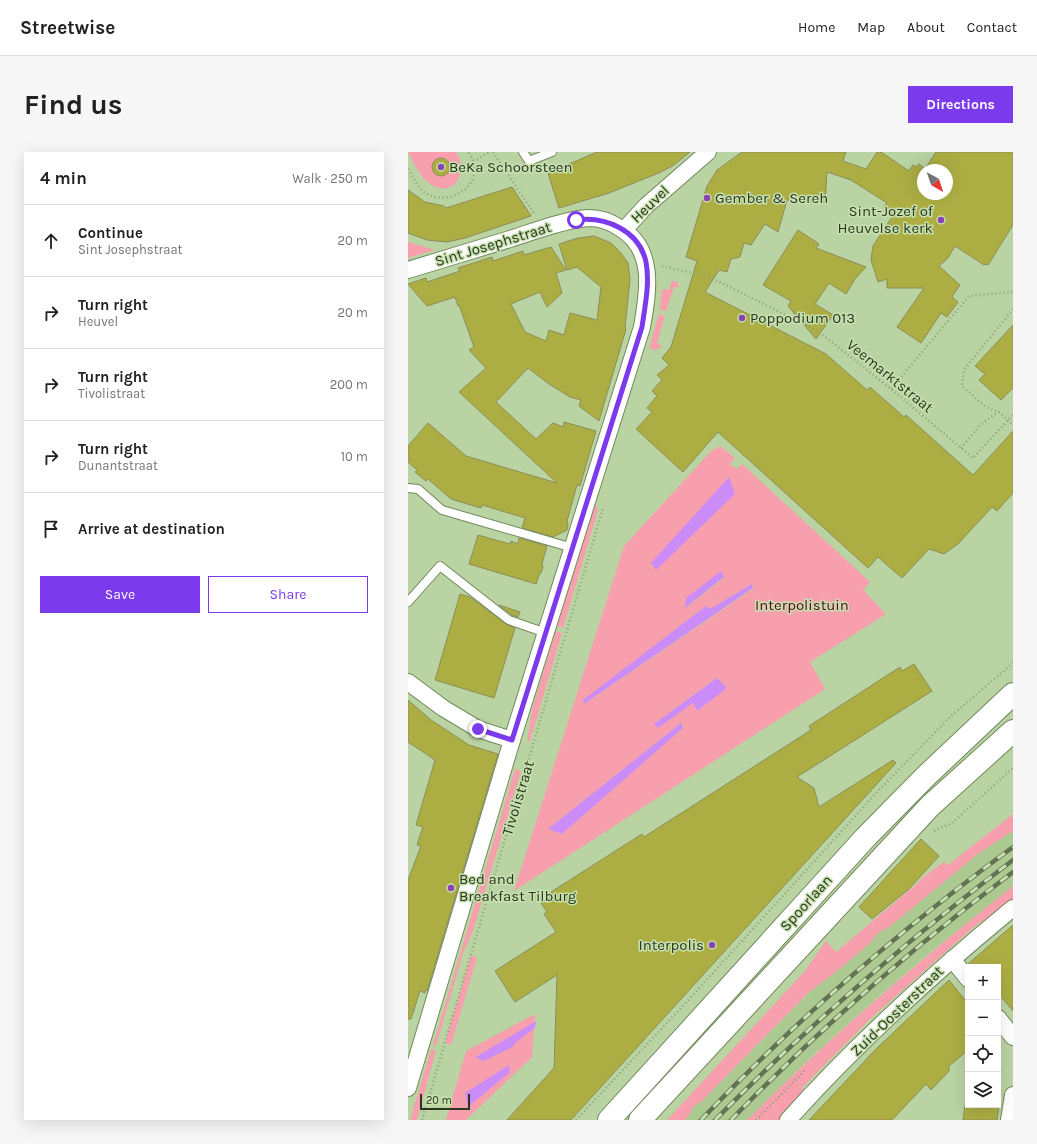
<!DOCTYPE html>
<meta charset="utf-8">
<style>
:root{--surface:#fff;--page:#f6f6f6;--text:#202124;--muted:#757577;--line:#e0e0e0;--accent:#7c3aed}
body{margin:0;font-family:Karla,sans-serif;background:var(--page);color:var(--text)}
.controls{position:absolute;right:12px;bottom:12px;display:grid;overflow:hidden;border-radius:0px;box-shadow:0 4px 16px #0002}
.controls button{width:36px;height:36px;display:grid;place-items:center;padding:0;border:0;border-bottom:1px solid var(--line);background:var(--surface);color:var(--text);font:20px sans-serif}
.compass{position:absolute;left:509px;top:12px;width:36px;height:36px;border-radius:50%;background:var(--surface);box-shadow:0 4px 16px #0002;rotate:140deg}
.scale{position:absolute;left:12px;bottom:10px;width:50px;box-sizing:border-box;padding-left:4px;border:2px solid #2b3521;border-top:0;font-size:11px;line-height:14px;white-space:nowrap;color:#2b3521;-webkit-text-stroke:3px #c6e0ae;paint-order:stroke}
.stop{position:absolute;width:12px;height:12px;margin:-9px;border:3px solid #7c3aed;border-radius:50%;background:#fff}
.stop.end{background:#7c3aed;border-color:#fff;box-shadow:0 1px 4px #0008}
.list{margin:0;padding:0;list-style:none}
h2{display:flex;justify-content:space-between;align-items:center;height:52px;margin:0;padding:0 16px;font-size:17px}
h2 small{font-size:13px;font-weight:400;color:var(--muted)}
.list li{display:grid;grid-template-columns:26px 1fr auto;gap:12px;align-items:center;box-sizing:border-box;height:72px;padding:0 16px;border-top:1px solid var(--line)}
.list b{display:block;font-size:15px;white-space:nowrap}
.list p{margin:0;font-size:13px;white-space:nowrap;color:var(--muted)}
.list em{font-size:13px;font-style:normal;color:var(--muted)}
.actions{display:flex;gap:8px;padding:12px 16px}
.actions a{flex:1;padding:9px 0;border:1px solid var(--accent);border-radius:0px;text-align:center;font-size:14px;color:var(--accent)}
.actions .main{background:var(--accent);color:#fff}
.icon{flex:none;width:22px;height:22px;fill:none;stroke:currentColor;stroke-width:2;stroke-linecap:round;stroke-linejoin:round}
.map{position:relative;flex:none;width:605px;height:968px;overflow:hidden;border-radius:0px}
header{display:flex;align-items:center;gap:24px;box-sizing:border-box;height:56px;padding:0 20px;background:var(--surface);border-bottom:1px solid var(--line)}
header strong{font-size:19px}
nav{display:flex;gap:22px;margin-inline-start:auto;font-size:14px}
.intro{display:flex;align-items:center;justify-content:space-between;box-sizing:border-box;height:96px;padding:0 24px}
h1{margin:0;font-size:28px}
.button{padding:10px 18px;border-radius:0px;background:var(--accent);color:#fff;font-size:14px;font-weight:700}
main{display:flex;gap:24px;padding:0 24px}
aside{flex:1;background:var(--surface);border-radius:0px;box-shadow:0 4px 16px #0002}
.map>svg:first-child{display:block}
.built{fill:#acc991}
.green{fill:#f79fac;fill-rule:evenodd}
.water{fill:#cb8cf7}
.building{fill:#acae43;stroke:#8c8e59;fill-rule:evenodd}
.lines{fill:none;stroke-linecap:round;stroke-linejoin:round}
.lane-casing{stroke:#72895b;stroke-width:10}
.street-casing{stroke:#72895b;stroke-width:18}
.secondary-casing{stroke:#72895b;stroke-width:24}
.path{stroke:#8ca079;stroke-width:2.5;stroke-dasharray:1 3;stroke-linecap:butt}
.lane{stroke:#fff;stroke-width:8}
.street{stroke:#fff;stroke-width:16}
.secondary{stroke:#fff;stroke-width:22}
.rail-casing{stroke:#627252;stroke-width:4.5}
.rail{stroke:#c6e0ae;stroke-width:3;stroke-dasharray:9;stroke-linecap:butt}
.route{stroke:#7c3aed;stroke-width:5}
.poi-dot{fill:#8a43b5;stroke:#c6e0ae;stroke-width:1.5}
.labels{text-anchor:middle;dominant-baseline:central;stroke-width:3;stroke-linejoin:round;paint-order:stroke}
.poi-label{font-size:15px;fill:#2b3521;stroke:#c6e0ae;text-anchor:start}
.street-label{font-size:15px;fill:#2b3521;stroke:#c6e0ae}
.park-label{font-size:15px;fill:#590520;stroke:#c6e0ae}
</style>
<header>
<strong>Streetwise</strong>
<nav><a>Home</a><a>Map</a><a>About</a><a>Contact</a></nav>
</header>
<div class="intro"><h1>Find us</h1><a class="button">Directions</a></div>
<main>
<aside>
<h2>4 min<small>Walk · 250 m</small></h2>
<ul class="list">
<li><svg class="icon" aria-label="ahead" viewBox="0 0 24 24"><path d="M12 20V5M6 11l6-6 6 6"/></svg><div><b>Continue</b><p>Sint Josephstraat</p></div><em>20 m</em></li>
<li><svg class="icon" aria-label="right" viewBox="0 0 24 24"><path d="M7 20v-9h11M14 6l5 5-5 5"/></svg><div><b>Turn right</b><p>Heuvel</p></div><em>20 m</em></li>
<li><svg class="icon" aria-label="right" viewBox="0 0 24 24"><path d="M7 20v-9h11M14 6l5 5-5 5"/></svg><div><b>Turn right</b><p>Tivolistraat</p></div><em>200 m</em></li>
<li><svg class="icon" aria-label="right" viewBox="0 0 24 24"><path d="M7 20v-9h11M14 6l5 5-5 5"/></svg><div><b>Turn right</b><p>Dunantstraat</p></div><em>10 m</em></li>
<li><svg class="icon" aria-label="arrive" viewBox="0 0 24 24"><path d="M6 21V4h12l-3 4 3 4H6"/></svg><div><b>Arrive at destination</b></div></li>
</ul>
<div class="actions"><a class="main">Save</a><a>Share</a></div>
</aside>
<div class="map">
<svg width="605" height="968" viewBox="0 0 605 968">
<rect width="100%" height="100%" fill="#bad3a2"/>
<polygon class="built" points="605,679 605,734 516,805 463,851 405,903 339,968 277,968 282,962 285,955 294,949 408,834 434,815 463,790 470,781 481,775 571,701"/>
<g class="green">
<path d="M0,0H48C61,20 46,46 24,33C14,28 5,10 0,0Z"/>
<polygon points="0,90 27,98 0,106"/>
<polygon points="264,129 269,130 271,136 266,135 258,159 252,158 254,137 261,138"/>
<polygon points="251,162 257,164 249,191 253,193 253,195 247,198 241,196"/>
<path d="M312,294L327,306L322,312L329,317L334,312L462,430L455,438L478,462L402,510L417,537L106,739L216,394L305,297L307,298ZM313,419L316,426L278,456ZM344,432L345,437L176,552V548L298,454L302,457ZM309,526L318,536L289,559L286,551L246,572ZM273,571L275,576L154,682L140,677Z"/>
<polygon points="187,352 190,358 155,476 149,474"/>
<polygon points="148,479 154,481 122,589 119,590 124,558"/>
<polygon points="107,617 113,619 65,779 55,801 28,894 25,893"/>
<polygon points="605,662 605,679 571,701 481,775 470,781 463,790 434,815 400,841 294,949 285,955 282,962 277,968 259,968 397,819 418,789 428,800 517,725 503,734 536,710 540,713"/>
<path d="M605,734V748L575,771L573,769L559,781L461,868L394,936L399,941L372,968H339C423,884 512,808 605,734Z"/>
<polygon points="63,804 69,805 43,893 37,891"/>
<polygon points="127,862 124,905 58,968 38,968 58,899"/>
<polygon points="23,898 28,898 9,968 2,968"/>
</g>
<g class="water">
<polygon points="321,325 327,342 248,418 243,411"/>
<polygon points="313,419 316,425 277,456 278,446"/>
<polygon points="344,432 345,436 176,552 175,548 298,454 302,457"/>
<polygon points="309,526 319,536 289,559 285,551 250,576 246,572"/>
<polygon points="273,571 275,576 154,682 140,677"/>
<polygon points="128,869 127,876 107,891 105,895 75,909 68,905"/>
<polygon points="101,913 102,920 60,955 57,941"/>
</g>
<g class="building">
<polygon points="189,0 282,0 266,13 253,20 201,41 151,56 140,21"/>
<path d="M334,0H438L435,9L458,17L469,0H473L501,19L505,13L509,15L511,12L517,17L528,0H605V73L580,113L577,112L576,113L547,94L540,106L531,114L552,133L544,145L550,150L539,165L533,161L513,191L489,175L516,136H479V127L470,130L463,108L465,94L484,65L477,61L479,58L476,55L479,51L443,28L419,20L417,51L379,48L370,80L357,72L343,93L336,91L332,105L323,107L319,120L311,118L297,140L418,202L459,238L462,235L496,265L498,263L565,323L605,279V341L589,359L584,355L550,392L536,402L521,397L494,426L470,405L460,416L310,280L275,320L228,277L244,260L239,256L249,244L244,239L254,228L249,223L261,213L254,206L263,195L289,109L278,105L299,34L309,18ZM515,18H539V42H515Z"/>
<circle cx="33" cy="15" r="9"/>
<polygon points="104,35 123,64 57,86 39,90 19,88 0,81 0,38 17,50 36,54 38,56"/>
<polygon points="390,78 411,92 408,96 458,115 447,127 438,142 421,131 407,152 425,163 408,187 380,154 383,149 355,133"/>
<polygon points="186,84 203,91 213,101 220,111 222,127 217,176 218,177 191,269 171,254 173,248 162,245 141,232 120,216 88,250 128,287 145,271 155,275 156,270 188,279 172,334 169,333 159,369 160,372 159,378 145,385 114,376 117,366 74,353 73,356 43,347 20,327 18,329 7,320 9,318 0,310 0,294 20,271 58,304 149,331 51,240 78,216 61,198 66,195 51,153 50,154 47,145 19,154 0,132 18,126 19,130 52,119 50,116 84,105 85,109 115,99 116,103 143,95 158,118 148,121 154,141 139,155 132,140 103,152 117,180 138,189 141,178 156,183 162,161 189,168 193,135 169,115 159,118 151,92 170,86"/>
<polygon points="605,173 605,236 593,248 571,228 577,222 567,214"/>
<polygon points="70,383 102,392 103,389 110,392 111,386 139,394 134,412 135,415 133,421 131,423 128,432 61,412"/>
<polygon points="52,442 62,445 98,472 107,476 86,546 27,528"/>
<polygon points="91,453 112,460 110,465 104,463"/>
<polygon points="506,512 524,539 389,625 406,636 411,655 485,608 488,611 163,968 99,968 146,916 149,823 107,850 87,819 148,780 136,762 139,760 133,751 145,743 143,740 234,682 236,685 403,578 401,574 492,515 494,519"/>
<polygon points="0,548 23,568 61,593 90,602 19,839 17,838 17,841 12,839 3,867 0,867 0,728 13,694 9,693 15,675 8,673 27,608 0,590"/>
<polygon points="513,687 531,704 501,737 464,767 451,755"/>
<polygon points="605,773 605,859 590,841 590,815 563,815 560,812"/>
<polygon points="541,828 560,852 560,898 541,914 541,919 523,938 518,932 484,968 401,968 468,897"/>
<polygon points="557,953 591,953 589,968 555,968"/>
</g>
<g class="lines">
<defs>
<g id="lane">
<polyline points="115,0 121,9 144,0"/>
<polyline points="0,336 10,337 34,358 165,396"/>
<polyline points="0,450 32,414 101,468 138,481"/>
</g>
<g id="street">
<polyline points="216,78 238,54 300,0"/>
<path d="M0,118C34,108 68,97 102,87C124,80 158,67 181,66C192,66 203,70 212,76C248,97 240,141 234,175L104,588L0,936"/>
<polyline points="0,530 35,556 70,577 104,588"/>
<polyline points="544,807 560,827"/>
<polyline points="590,866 605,885"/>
<path d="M380,968C448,892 526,821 605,756"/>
<polyline points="601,968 605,943"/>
</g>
<g id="secondary">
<polyline points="201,968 457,686 518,624 605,542"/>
<polyline points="232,968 522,654 605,579"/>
</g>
</defs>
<use href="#lane" class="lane-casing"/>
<use href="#street" class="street-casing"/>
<use href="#secondary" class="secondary-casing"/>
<g class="path">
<polyline points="85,0 127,63"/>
<polyline points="66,10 81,0"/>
<path d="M0,17C5,24 9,35 16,40C36,55 73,38 66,10C65,7 62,3 60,0"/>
<polyline points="254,114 302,125 411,180 483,237 565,306 605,263"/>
<polyline points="605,157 556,218 554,234 578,255 591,260 605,273"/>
<polyline points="483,237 561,144 605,140"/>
<polyline points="553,296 572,273 590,260"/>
<polyline points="526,679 544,671 605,616"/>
<polyline points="0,854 7,859"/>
<polyline points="14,968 195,356"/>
<polyline points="168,968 274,855 470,639 542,565 605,511"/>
<polyline points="348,968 397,918"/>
</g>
<use href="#lane" class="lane"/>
<use href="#street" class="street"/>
<use href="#secondary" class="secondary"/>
<defs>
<g id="rail">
<path d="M293,968C388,868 493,777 605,695"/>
<path d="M307,968C401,873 498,789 605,708"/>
<path d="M323,968C410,878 505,795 605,720"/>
</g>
</defs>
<use href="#rail" class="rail-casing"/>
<use href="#rail" class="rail"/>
</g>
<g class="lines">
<path class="route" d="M70,577L104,588L234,175C237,154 242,131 238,110C231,78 197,64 168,68"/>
</g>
<g class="poi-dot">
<circle cx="33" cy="15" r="4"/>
<circle cx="299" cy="46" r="4"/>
<circle cx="533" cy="68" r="4"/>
<circle cx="334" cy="166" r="4"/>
<circle cx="43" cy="736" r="4"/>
<circle cx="304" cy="793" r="4"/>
</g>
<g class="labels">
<g class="poi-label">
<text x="41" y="15">BeKa Schoorsteen</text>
<text x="307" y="46">Gember &amp; Sereh</text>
<text x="525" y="59" text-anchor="end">Sint-Jozef of<tspan x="525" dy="17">Heuvelse kerk</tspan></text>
<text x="342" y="166">Poppodium 013</text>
<text x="51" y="727">Bed and<tspan x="51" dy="17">Breakfast Tilburg</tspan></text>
<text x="296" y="793" text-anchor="end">Interpolis</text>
</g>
<g class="street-label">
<text transform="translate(242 52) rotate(-44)">Heuvel</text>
<text transform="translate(85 92) rotate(-17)">Sint Josephstraat</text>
<text transform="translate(482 224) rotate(39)">Veemarktstraat</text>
<text transform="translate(110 646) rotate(-73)">Tivolistraat</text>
<text transform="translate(398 751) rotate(-48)">Spoorlaan</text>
<text transform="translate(489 859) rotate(-44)">Zuid-Oosterstraat</text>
</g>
<g class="park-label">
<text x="394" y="453">Interpolistuin</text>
</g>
</g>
</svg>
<div class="controls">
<button>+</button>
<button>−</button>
<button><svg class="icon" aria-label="locate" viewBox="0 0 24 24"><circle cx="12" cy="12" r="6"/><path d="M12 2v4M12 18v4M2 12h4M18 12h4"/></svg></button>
<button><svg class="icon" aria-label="layers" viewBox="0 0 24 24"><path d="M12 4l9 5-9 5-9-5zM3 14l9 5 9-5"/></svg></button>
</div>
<svg class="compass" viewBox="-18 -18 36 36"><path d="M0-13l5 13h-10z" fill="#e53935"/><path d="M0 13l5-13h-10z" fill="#757577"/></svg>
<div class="scale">20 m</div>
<div class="stop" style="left:168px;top:68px"></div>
<div class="stop end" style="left:70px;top:577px"></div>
</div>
</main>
